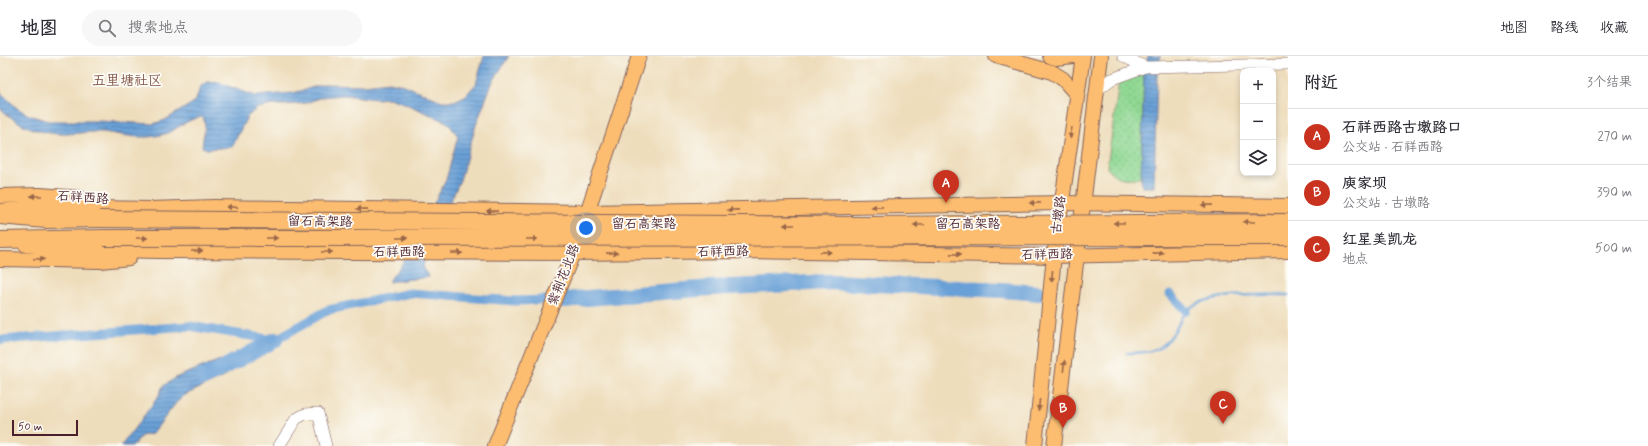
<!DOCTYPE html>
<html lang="zh">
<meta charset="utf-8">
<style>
:root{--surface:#fff;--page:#f7f7f7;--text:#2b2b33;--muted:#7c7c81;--line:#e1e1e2;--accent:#c8321e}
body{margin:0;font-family:Mynerve,"LXGW WenKai TC",sans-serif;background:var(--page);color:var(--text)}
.controls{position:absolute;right:12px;top:12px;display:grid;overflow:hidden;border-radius:8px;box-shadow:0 2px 6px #0003}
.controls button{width:36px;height:36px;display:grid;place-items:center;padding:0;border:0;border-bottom:1px solid var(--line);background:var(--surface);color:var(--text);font:20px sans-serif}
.scale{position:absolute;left:12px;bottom:10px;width:66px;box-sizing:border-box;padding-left:4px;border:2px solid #4a1f2b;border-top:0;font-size:11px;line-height:14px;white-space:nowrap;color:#4a1f2b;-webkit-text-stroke:3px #fdfcf7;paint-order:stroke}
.you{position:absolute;left:586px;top:172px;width:14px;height:14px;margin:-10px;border:3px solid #fff;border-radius:50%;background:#1a73e8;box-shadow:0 0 0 6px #1a73e833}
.badge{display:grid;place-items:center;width:26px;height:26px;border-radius:50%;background:var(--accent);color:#fff;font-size:13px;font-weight:700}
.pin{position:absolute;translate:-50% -33px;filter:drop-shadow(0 1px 2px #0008)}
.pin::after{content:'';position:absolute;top:21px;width:14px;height:12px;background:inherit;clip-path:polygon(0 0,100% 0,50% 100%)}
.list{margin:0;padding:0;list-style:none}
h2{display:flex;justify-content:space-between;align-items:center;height:52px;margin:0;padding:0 16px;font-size:17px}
h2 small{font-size:13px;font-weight:400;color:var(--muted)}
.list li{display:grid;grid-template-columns:26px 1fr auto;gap:12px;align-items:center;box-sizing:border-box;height:56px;padding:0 16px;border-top:1px solid var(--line)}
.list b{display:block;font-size:15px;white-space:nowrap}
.list p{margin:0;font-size:13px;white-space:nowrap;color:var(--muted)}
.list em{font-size:13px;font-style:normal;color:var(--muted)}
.icon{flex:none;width:22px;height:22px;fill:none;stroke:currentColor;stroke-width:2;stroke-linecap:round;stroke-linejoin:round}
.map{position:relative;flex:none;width:1288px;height:390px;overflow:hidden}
header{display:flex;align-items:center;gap:24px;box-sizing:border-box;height:56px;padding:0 20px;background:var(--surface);border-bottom:1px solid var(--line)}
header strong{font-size:19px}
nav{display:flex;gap:22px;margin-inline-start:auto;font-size:14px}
.search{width:280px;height:36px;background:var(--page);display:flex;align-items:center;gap:10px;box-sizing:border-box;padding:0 14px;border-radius:22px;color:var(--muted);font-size:15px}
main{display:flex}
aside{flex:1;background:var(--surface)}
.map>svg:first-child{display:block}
.grass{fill:url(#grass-dots);stroke:#6d7c5f}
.water{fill:url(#water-rules);stroke:#5a6081}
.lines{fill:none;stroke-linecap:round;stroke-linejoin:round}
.stream{stroke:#69a0d7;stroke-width:2.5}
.canal{stroke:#69a0d7;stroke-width:9}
.river{stroke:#69a0d7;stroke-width:16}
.minor-casing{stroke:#83625d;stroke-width:12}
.major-casing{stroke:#83625d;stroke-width:16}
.highway-casing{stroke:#83625d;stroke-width:18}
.minor{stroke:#fff;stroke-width:11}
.major{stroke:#fcbd6f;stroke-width:14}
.highway{stroke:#fcbd6f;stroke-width:16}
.highway-bridge-casing{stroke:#83625d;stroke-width:18;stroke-linecap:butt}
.highway-bridge{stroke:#fcbd6f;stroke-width:16}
.oneway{fill:#9a664a}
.labels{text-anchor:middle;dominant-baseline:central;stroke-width:3.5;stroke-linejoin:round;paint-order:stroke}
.street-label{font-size:13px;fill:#4a1f2b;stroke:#fdfcf7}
.neighbourhood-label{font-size:14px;fill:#815548;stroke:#fdfcf7}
</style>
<header>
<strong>地图</strong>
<div class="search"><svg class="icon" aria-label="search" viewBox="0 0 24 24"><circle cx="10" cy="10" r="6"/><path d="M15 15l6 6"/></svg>搜索地点</div>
<nav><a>地图</a><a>路线</a><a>收藏</a></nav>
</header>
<main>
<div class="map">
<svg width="1288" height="390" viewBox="0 0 1288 390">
<defs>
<pattern id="grass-dots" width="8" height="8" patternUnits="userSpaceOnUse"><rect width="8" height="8" fill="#90d893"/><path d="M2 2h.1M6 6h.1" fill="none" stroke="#7eb97f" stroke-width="1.8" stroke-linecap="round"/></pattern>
<pattern id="water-rules" width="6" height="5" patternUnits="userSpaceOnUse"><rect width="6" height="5" fill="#69a0d7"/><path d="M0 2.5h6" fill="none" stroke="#5882af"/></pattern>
</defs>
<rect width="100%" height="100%" fill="#fdfcf7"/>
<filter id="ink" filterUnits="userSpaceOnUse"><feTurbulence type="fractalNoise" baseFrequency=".025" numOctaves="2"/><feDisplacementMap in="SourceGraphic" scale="8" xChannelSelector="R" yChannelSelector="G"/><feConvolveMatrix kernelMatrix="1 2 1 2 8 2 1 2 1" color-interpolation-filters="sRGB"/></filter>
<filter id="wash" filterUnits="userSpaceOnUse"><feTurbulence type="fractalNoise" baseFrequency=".012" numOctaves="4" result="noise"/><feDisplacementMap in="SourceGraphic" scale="16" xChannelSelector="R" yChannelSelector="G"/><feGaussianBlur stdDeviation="0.9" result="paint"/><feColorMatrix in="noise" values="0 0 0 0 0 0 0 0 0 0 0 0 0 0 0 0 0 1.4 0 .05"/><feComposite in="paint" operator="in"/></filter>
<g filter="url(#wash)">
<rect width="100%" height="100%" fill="#edb"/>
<path class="grass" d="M1144,16L1141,122C1124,122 1119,125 1107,112L1119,26Z"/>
<g class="water">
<path d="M484,0H509L492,27L476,69L460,124L424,206L423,213L429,221L388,226L402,208L446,124L458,80L447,66L406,48L389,42L376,43L344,39L322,41L306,47L286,49H274L257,52L247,61L232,91L207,93L202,91L205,68L203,61C186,62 176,76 161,79C141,84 123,79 103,76C90,75 77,78 64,78C39,78 17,69 0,52V36L17,52L29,59L48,65H99L153,68L165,64L191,48L196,44L200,31L207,26H218L255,40L293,37L324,28L364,29L389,26L404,29L442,45H454L465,40L476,28Z"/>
<polygon points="1148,0 1161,0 1157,19 1154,131 1142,131 1141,122 1144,16"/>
<polygon points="220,304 226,320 185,339 176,347 152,378 141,380 133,390 121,390 158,341 163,330 177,321"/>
</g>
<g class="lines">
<path class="stream" d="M1127,297C1154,296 1163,296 1177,271C1180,266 1182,258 1186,255C1205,236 1262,239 1288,239"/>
<g class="canal">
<polyline points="1170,238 1186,255"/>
<polyline points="0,284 189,270 275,284 328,254 410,237 515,245 546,244"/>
</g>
<g class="river">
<polyline points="563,244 711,232 831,226 1002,234 1038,237"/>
<polyline points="204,322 275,284"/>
</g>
</g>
</g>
<g filter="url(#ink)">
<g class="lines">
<defs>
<g id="minor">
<polyline points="1123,0 1145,11"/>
<polyline points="1097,34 1112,23 1145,11 1288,8"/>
<polyline points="279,390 296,363 305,358 318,357 326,390"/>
</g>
<g id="major">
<polyline points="996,0 1052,16 1063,23 1077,39"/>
<polyline points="1050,0 1056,2 1073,0"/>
<polyline points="0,140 40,139 80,142"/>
<polyline points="0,155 44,151 150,153 214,151 587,156 1061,147 1288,150"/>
<polyline points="585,163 639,0"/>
<polyline points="26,189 65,193 158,195 573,197 748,195 1054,200 1288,195"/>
<polyline points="0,203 100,205 129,202"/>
<polyline points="495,390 576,190"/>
<polyline points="1035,390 1054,200 1083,0"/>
<polyline points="1054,390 1101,0"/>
</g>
<g id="highway">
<polyline points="0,160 46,164 99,163"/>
<polyline points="0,184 103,182"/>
</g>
</defs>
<use href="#minor" class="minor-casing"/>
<use href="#major" class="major-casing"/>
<use href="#highway" class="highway-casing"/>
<use href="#minor" class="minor"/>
<use href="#major" class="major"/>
<use href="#highway" class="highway"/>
<defs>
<g id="highway-bridge">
<polyline points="99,163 863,169 1288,166"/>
<polyline points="103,182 1288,181"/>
</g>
</defs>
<use href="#highway-bridge" class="highway-bridge-casing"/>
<use href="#highway-bridge" class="highway-bridge"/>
</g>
<defs><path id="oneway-solid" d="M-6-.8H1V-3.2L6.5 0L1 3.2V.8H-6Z"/></defs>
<g class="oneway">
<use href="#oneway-solid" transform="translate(1071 77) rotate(99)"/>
<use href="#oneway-solid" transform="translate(36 140) rotate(180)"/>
<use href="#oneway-solid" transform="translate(1035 147) rotate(179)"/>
<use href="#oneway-solid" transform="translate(1207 149) rotate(-179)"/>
<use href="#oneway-solid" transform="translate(232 151) rotate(-179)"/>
<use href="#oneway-solid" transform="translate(877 151) rotate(179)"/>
<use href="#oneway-solid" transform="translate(362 153) rotate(-179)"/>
<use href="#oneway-solid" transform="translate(733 154) rotate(179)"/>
<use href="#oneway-solid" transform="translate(492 155) rotate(-179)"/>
<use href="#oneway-solid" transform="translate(1249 166) rotate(180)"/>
<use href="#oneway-solid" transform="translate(1119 167) rotate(180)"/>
<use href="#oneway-solid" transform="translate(789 169) rotate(-180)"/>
<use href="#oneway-solid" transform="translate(919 169) rotate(180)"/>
<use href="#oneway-solid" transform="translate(142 182)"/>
<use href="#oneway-solid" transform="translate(272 182)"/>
<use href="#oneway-solid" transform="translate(402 182)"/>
<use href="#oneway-solid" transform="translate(532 183)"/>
<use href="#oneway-solid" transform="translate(197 195)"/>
<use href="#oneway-solid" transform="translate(327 196)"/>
<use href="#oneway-solid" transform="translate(826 196) rotate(1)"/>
<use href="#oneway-solid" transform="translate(457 197)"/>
<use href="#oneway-solid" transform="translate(612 197) rotate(-1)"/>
<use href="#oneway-solid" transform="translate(1158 197) rotate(-1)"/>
<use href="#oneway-solid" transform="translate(956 198) rotate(1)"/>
<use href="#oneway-solid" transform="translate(39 203) rotate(2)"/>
<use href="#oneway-solid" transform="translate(1052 220) rotate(96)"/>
<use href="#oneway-solid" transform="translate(1064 310) rotate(-83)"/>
<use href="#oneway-solid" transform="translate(1039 349) rotate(96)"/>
</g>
</g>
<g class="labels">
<g class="street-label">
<text transform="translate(83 142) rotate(4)">石祥西路</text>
<text transform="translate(1059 159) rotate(-82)">古墩路</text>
<text transform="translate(320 166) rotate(1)">留石高架路</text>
<text x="644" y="168">留石高架路</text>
<text x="968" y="168">留石高架路</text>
<text x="399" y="196">石祥西路</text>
<text transform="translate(723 196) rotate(-1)">石祥西路</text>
<text transform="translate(1047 199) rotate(-1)">石祥西路</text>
<text transform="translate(564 219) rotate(-69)">紫荆花北路</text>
</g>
<g class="neighbourhood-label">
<text x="127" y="25">五里塘社区</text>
</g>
</g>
</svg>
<div class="controls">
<button>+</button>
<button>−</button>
<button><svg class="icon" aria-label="layers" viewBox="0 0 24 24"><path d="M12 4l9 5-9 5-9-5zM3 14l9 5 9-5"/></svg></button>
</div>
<div class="scale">50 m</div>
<div class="you"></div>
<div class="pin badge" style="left:946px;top:147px">A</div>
<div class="pin badge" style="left:1063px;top:372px">B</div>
<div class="pin badge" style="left:1223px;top:368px">C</div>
</div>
<aside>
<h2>附近<small>3个结果</small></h2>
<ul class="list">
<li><span class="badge">A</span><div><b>石祥西路古墩路口</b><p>公交站 · 石祥西路</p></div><em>270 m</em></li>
<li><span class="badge">B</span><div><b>庾家坝</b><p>公交站 · 古墩路</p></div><em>390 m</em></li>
<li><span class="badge">C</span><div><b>红星美凯龙</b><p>地点</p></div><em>500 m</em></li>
</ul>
</aside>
</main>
